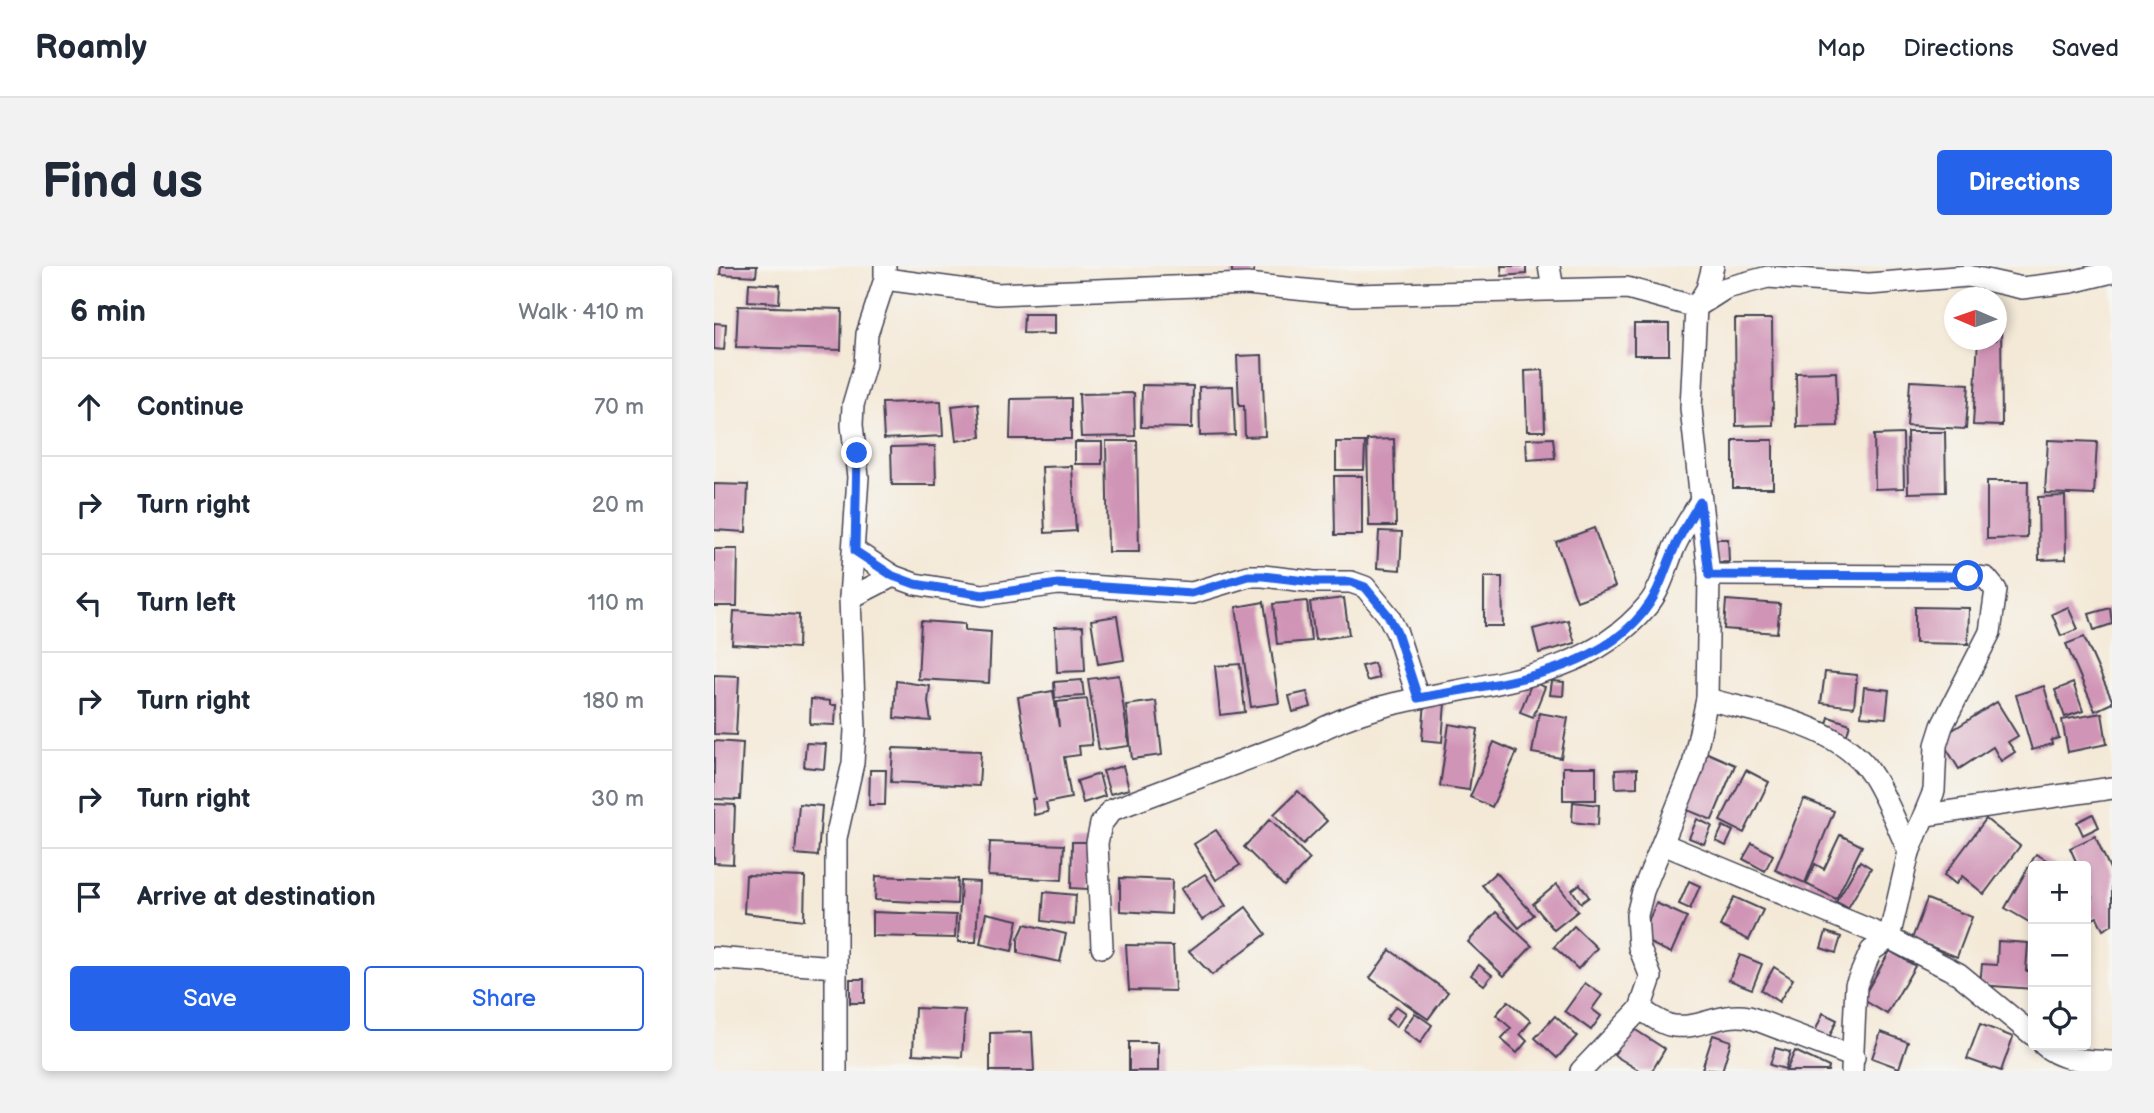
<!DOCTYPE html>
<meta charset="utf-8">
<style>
:root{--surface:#fff;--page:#f2f2f3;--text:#1f2937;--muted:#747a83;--line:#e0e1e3;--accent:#2563eb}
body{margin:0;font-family:"Balsamiq Sans",sans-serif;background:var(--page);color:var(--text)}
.controls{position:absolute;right:21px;bottom:21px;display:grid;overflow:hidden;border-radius:7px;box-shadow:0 4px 10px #0003}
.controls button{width:63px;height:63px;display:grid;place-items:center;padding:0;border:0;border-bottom:2px solid var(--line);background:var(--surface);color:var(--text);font:35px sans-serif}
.compass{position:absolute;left:1230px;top:21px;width:63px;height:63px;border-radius:50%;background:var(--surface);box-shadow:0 4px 10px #0003;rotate:272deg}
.stop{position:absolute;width:21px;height:21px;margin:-16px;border:5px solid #2563eb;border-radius:50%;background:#fff}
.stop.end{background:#2563eb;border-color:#fff;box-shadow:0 2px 7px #0008}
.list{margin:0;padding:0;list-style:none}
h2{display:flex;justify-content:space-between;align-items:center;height:91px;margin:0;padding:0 28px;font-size:30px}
h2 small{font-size:23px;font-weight:400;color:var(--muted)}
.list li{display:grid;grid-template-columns:46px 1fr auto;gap:21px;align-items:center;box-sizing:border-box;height:98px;padding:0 28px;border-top:2px solid var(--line)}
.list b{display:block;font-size:26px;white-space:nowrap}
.list em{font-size:23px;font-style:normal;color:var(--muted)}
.actions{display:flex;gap:14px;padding:21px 28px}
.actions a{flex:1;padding:16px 0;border:2px solid var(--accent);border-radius:7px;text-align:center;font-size:24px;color:var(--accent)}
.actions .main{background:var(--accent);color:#fff}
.icon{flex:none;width:38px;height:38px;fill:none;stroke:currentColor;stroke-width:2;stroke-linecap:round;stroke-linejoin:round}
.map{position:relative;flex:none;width:1398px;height:805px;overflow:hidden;border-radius:7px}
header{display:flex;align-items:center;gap:42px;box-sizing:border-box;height:98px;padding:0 35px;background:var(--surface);border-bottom:2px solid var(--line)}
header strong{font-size:33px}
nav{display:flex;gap:38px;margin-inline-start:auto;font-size:24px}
.intro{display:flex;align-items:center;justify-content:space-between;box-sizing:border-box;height:168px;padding:0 42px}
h1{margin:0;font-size:49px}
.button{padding:18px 32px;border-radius:7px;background:var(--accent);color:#fff;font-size:24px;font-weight:700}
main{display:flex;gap:42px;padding:0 42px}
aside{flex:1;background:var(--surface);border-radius:7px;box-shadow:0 4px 10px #0003}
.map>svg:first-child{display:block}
.building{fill:#d094b6}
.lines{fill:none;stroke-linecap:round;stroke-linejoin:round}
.minor-casing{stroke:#424052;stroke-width:24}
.minor{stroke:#fff;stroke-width:21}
.route{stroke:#2563eb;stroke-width:9}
</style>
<header>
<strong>Roamly</strong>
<nav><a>Map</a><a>Directions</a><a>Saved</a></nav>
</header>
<div class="intro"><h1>Find us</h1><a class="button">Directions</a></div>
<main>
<aside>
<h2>6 min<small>Walk · 410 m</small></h2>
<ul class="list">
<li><svg class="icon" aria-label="ahead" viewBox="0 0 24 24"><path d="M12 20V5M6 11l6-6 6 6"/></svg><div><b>Continue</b></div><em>70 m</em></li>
<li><svg class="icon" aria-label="right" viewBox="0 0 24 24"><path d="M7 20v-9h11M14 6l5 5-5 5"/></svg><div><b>Turn right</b></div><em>20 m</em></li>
<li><svg class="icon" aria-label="left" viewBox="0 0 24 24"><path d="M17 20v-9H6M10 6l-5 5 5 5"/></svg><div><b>Turn left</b></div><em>110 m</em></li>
<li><svg class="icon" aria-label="right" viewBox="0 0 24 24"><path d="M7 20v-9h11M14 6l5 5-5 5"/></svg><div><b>Turn right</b></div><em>180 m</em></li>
<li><svg class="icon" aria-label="right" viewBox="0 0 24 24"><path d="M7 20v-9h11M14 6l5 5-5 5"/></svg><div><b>Turn right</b></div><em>30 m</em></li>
<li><svg class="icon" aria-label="arrive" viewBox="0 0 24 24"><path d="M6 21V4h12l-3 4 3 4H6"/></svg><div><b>Arrive at destination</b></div></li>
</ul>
<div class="actions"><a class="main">Save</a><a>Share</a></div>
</aside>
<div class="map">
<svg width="1398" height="805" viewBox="0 0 1398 805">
<rect width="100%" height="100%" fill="#f6f6f2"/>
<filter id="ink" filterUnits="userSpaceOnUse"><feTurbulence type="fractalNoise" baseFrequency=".0143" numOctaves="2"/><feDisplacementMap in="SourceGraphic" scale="14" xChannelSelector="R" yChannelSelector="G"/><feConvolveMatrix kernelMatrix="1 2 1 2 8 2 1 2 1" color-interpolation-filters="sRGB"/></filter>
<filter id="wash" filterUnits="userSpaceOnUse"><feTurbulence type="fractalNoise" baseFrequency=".00686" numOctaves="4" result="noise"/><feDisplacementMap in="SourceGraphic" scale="28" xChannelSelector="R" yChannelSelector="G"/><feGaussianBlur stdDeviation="1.57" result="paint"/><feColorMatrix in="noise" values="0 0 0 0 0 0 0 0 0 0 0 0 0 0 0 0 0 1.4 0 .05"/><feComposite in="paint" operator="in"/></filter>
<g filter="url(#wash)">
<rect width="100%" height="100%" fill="#f4e9d7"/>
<g id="blocks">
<g class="building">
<polygon points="7,0 43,0 42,10 6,8"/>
<rect x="518" y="0" width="22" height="11"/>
<polygon points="787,0 812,0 812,8 788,10"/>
<polygon points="35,17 66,19 65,37 34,35"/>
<polygon points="24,40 128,43 127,84 22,81"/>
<polygon points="310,48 341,48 341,68 309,67"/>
<polygon points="1021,53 1058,53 1059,159 1022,160"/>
<polygon points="1287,56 1288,160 1259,159 1264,74 1282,74 1282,57"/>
<polygon points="0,57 12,58 10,84 0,83"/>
<rect x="920" y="58" width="35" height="31"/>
<polygon points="548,89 551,170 531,171 530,140 525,140 523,90"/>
<polygon points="829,104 831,165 813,165 811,105"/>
<polygon points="1122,106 1124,160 1083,161 1082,107"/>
<polygon points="1196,115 1255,118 1252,163 1193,160"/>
<polygon points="428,119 479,120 478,162 427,161"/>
<polygon points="519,120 521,169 486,170 485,121"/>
<polygon points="420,127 421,170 367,171 365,128"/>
<polygon points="357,132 357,173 296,173 297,133"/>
<polygon points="227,135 229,170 170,173 168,137"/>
<polygon points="264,137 267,171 242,175 238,140"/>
<polygon points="1193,166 1231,166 1232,226 1194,227"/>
<polygon points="1189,168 1190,222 1161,223 1160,169"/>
<polygon points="839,172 841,192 813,194 812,173"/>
<polygon points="680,173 682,260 655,260 653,174"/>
<rect x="1019" y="174" width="40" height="48"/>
<polygon points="1334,174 1383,176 1380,229 1331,227"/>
<polygon points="392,175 423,175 425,286 394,286"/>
<rect x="361" y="176" width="27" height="22"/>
<polygon points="622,176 651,176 650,204 622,204"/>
<polygon points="221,180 222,219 178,219 177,181"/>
<polygon points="358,200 362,265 331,267 328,201"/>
<polygon points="620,210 648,210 648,269 621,269"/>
<polygon points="1273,215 1314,215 1313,272 1273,273"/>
<polygon points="0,218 34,219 32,266 0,264"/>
<polygon points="1351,230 1352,293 1325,294 1324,231"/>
<polygon points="880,262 901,321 863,335 842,276"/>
<polygon points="665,265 688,266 686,304 663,302"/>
<polygon points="997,273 1014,273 1015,296 998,297"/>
<polygon points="0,283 24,283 23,340 0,340"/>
<polygon points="770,311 788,311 789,360 770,360"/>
<polygon points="630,332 635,369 601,374 596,336"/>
<polygon points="1012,334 1066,338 1063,367 1010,363"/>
<polygon points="593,335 597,375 563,378 559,338"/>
<polygon points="550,336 565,437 537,441 522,341"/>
<polygon points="1201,341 1255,342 1254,378 1201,377"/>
<polygon points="1354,341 1364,363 1347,370 1338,348"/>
<polygon points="1396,342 1398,358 1380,364 1375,348"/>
<polygon points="20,345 85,349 84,382 18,378"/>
<polygon points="403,350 410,394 384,398 377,354"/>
<polygon points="854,354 861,377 825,387 819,363"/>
<polygon points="207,355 251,358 251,364 277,366 275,417 204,413"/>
<polygon points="369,360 371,405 343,406 341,361"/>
<polygon points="1370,371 1398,434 1398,437 1381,445 1352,378"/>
<polygon points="660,397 665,412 653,415 648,400"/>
<polygon points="526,398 531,446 506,449 501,400"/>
<polygon points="1111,406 1143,409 1140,441 1107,437"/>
<polygon points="0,409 25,410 22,469 0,468"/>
<polygon points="405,409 415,480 385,484 374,413"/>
<polygon points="368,414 370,430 341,432 340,416"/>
<polygon points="182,415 216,420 214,436 217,455 180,452"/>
<polygon points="838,415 850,416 849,430 836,429"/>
<polygon points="818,416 831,421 819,451 806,446"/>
<polygon points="1359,417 1369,445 1351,451 1341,424"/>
<polygon points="1330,420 1345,472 1337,474 1338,478 1318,484 1302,429"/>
<polygon points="1150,421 1175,424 1172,452 1147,450"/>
<polygon points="339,425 345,461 343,436 373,433 378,479 365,480 366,489 350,491 357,532 332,537 334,546 320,549 318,533 321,533 304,431"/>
<polygon points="593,426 597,441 579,446 575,430"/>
<polygon points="97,433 116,435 116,439 122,439 121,459 96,458"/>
<polygon points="442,435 448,489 418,493 412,439"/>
<polygon points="711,435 731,437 728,476 708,474"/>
<polygon points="1283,436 1304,470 1294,476 1301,486 1287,495 1279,481 1245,503 1226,472"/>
<polygon points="825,447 854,452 847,492 818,487"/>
<polygon points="1388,447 1393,478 1354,486 1348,454"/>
<polygon points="1115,451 1136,458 1132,472 1111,465"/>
<polygon points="735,458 764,463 755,524 726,520"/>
<polygon points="0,475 29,477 26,534 0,533"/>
<polygon points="780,476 803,486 778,541 756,531"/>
<polygon points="92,477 112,478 110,503 90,501"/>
<polygon points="179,482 267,485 265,520 177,516"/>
<polygon points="989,485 1021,499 998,554 966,541"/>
<polygon points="409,500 415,523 396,528 389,505"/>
<rect x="849" y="501" width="33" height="33"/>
<polygon points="923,503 923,521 902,522 901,504"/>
<polygon points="156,504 172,504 171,539 155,539"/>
<polygon points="1032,504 1055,516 1030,567 1006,555"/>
<polygon points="385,508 391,530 369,537 363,515"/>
<polygon points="584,525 613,555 589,578 560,548"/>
<polygon points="1090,533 1120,545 1091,617 1061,604"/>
<polygon points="859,536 885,539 884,559 858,556"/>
<polygon points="0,538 21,539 19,598 0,597"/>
<polygon points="85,538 108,540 104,590 81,588"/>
<polygon points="1379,548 1385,561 1369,569 1363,556"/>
<polygon points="556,553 596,593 570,620 530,581"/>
<polygon points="983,553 998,560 990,578 975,572"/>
<polygon points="1272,553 1306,580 1270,628 1248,610 1242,618 1230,609"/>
<polygon points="1009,560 1019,565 1012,580 1002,575"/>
<polygon points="502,564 526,599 502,614 480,578"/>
<polygon points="1126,569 1148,580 1122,633 1092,618 1101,598 1110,603"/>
<polygon points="1381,570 1398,607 1398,659 1389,664 1383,651 1372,656 1372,634 1378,631 1372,617 1372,600 1364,600 1356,582"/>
<polygon points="276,576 350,579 348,614 274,610"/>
<polygon points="358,576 376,576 374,623 357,622"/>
<polygon points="1038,577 1059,589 1051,605 1029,593"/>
<polygon points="1322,588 1343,600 1319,600 1319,650 1315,656 1291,642"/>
<polygon points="1146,595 1157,602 1134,642 1122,636"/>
<polygon points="782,606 820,649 805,662 768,619"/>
<polygon points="491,608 512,640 488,654 467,623"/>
<polygon points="32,609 91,611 90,654 30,647"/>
<polygon points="162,610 244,613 243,638 161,634"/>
<polygon points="406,612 458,614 457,648 406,645"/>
<polygon points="247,615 265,616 262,676 244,676"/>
<polygon points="975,615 986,620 976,643 965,638"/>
<polygon points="843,618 864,645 840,664 819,638"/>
<polygon points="866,618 875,631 867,637 858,624"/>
<polygon points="330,626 362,629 360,659 328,655"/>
<polygon points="1020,631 1049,644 1035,674 1006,660"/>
<polygon points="1213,633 1258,651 1243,691 1198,673"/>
<polygon points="942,637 973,651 957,687 927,673"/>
<polygon points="532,641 552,668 498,709 475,685"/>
<polygon points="158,646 242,649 241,672 158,670"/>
<polygon points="782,646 818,680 790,710 754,676"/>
<polygon points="272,647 304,654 298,685 266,678"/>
<polygon points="311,658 352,668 346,696 304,687 304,673"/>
<polygon points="860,660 883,682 864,703 840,681"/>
<polygon points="1112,666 1127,671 1122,687 1107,682"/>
<polygon points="1284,675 1314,677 1312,705 1319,705 1319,723 1266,719 1268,698 1283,699"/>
<polygon points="412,679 459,680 461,725 415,724"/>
<polygon points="676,684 734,726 714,753 656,712"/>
<polygon points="1176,685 1201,700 1173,748 1148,733"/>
<polygon points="1026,689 1048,698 1038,723 1015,714"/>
<polygon points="765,699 778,709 770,719 757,709"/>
<polygon points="1060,701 1079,713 1065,736 1047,724"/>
<rect x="136" y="713" width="14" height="24"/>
<polygon points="871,717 888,729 878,743 887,750 877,764 851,745"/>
<polygon points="794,735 817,755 806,768 813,775 803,787 787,773 797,762 782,749"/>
<polygon points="682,740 692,747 682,761 672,753"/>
<polygon points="201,742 251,744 248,791 199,788"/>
<polygon points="701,747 718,759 706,777 689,764"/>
<polygon points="1109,747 1123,754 1114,774 1100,768"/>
<polygon points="841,750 863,770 843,792 821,772"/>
<polygon points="1266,758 1299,771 1287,805 1253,793"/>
<polygon points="917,761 951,783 938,805 926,805 900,789"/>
<polygon points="318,766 320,805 276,805 276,767"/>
<polygon points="1167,766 1194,776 1185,802 1158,792"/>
<polygon points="999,769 1017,775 1008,805 988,803"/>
<rect x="415" y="776" width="29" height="29"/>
<polygon points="1061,782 1076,786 1071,803 1056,799"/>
<polygon points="1081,785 1115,801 1114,805 1072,805"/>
</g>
</g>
</g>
<g filter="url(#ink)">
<use href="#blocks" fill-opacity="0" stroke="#424052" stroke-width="2"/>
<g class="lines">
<defs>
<g id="minor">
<polyline points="835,0 839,23"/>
<polyline points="171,13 283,28 533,18 640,29 913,22 982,41 1012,22 1054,11 1155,18 1254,10 1308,22 1357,16 1398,6"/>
<polyline points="141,285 179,310 201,318 269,329 344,318 478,327 534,310 549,310 600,316 637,316 651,321 674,349 683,367 704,432"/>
<polyline points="995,309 1254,310 1272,312 1282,324 1276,366 1228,460 1222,479 1220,525 1195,586 1175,672 1157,685 1142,719 1138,805"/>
<polyline points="136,332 179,310"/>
<path d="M993,433C1048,448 1128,458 1160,512C1174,535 1184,562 1195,586"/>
<polyline points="1212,549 1398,522"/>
<polyline points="949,578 1175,672 1245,708 1319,769"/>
<path d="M388,681L383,577L387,558L398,544L597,469C702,408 850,440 933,340C947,324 952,301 960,282C967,266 977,251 986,236"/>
<polyline points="0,692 122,701"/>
<path d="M926,743C936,749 949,759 960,760C987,763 1006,746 1035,751L1140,791"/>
<path d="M1330,779C1349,796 1374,794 1398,796"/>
<polyline points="122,805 122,572 139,497 141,464 136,332 144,211 138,159 139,139 151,98 153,68 171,13 171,0"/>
<polyline points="867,805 926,743 937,711 925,681 923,649 929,625 978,504 993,433 995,309 977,142 982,41 993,23 999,0"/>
</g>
</defs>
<use href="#minor" class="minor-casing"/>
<use href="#minor" class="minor"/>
</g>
</g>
<g class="lines" filter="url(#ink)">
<path class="route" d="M143,187L141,285L179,310L201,318L269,329L344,318L478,327L534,310H549L600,316H637L651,321L674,349L683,367L704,432C781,417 889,409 936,337C947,321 952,300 960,283C967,267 977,251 986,236L995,309L1254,310"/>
</g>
</svg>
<div class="controls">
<button>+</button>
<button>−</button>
<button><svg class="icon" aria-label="locate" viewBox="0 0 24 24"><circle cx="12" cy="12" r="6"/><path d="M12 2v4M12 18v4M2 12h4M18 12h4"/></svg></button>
</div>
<svg class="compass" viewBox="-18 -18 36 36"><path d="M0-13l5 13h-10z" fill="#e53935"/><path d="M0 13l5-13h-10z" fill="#747a83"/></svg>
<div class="stop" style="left:1254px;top:310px"></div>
<div class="stop end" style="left:143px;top:187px"></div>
</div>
</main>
